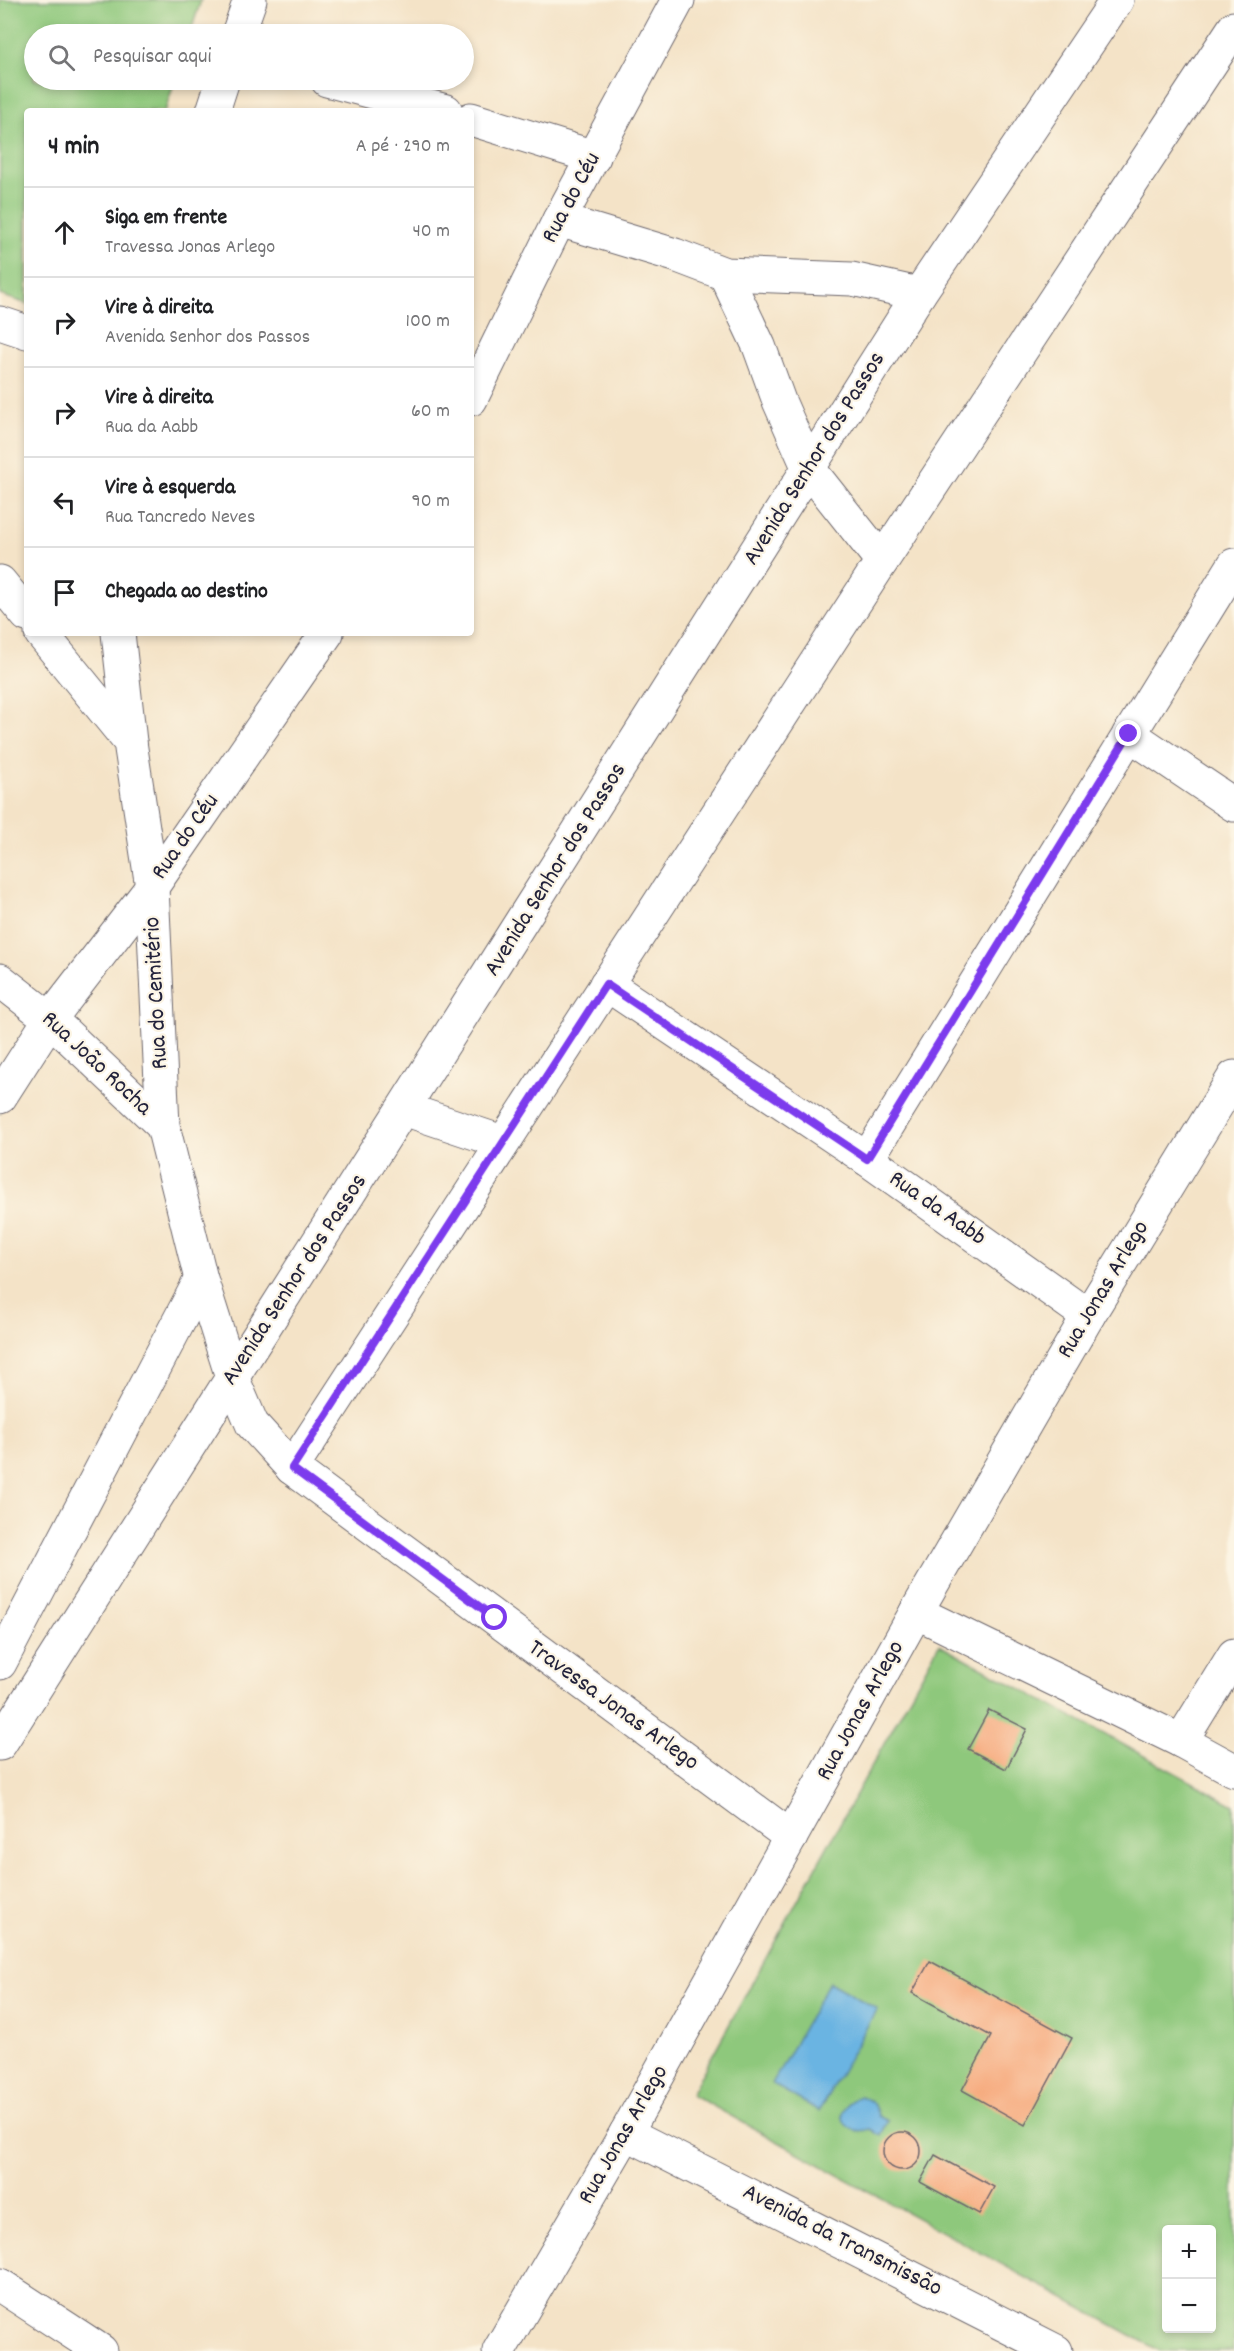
<!DOCTYPE html>
<html lang="pt">
<meta charset="utf-8">
<style>
:root{--surface:#fff;--page:#f6f6f6;--text:#202124;--muted:#757577;--line:#e0e0e0}
body{margin:0;font-family:Dekko,sans-serif;background:var(--page);color:var(--text)}
.controls{position:absolute;right:18px;bottom:18px;display:grid;overflow:hidden;border-radius:6px;box-shadow:0 3px 9px #0003}
.controls button{width:54px;height:54px;display:grid;place-items:center;padding:0;border:0;border-bottom:2px solid var(--line);background:var(--surface);color:var(--text);font:30px sans-serif}
.stop{position:absolute;width:18px;height:18px;margin:-14px;border:4px solid #7c3aed;border-radius:50%;background:#fff}
.stop.end{background:#7c3aed;border-color:#fff;box-shadow:0 2px 6px #0008}
.list{margin:0;padding:0;list-style:none}
h2{display:flex;justify-content:space-between;align-items:center;height:78px;margin:0;padding:0 24px;font-size:26px}
h2 small{font-size:20px;font-weight:400;color:var(--muted)}
.list li{display:grid;grid-template-columns:39px 1fr auto;gap:18px;align-items:center;box-sizing:border-box;height:90px;padding:0 24px;border-top:2px solid var(--line)}
.list b{display:block;font-size:22px;white-space:nowrap}
.list p{margin:0;font-size:20px;white-space:nowrap;color:var(--muted)}
.list em{font-size:20px;font-style:normal;color:var(--muted)}
.icon{flex:none;width:33px;height:33px;fill:none;stroke:currentColor;stroke-width:2;stroke-linecap:round;stroke-linejoin:round}
.map{position:relative;flex:none;width:1234px;height:2351px;overflow:hidden}
.search{position:absolute;background:var(--surface);box-shadow:0 3px 9px #0003;left:24px;top:24px;width:450px;height:66px;display:flex;align-items:center;gap:15px;box-sizing:border-box;padding:0 21px;border-radius:33px;color:var(--muted);font-size:22px}
.panel{position:absolute;background:var(--surface);box-shadow:0 3px 9px #0003;left:24px;top:108px;width:450px;height:528px;border-radius:6px}
.map>svg:first-child{display:block}
.green{fill:#8ec87c;stroke:#58755c;stroke-width:1.5;fill-rule:evenodd}
.water{fill:#6ab4e2;stroke:#466b8e;stroke-width:1.5}
.building{fill:#f6a97c}
.lines{fill:none;stroke-linecap:round;stroke-linejoin:round}
.minor-casing{stroke:#6c666c;stroke-width:35}
.major-casing{stroke:#6c666c;stroke-width:35}
.minor{stroke:#fff;stroke-width:33}
.major{stroke:#fff;stroke-width:33}
.route{stroke:#7c3aed;stroke-width:8}
.labels{text-anchor:middle;dominant-baseline:central;stroke-width:4.5;stroke-linejoin:round;paint-order:stroke}
.street-label{font-size:24px;fill:#22223b;stroke:#fcf5e5}
</style>
<div class="map">
<svg width="1234" height="2351" viewBox="0 0 1234 2351">
<rect width="100%" height="100%" fill="#fcf5e5"/>
<filter id="ink" filterUnits="userSpaceOnUse"><feTurbulence type="fractalNoise" baseFrequency=".0167" numOctaves="2"/><feDisplacementMap in="SourceGraphic" scale="12" xChannelSelector="R" yChannelSelector="G"/><feConvolveMatrix kernelMatrix="1 2 1 2 8 2 1 2 1" color-interpolation-filters="sRGB"/></filter>
<filter id="wash" filterUnits="userSpaceOnUse"><feTurbulence type="fractalNoise" baseFrequency=".008" numOctaves="4" result="noise"/><feDisplacementMap in="SourceGraphic" scale="24" xChannelSelector="R" yChannelSelector="G"/><feGaussianBlur stdDeviation="1.35" result="paint"/><feColorMatrix in="noise" values="0 0 0 0 0 0 0 0 0 0 0 0 0 0 0 0 0 1.4 0 .05"/><feComposite in="paint" operator="in"/></filter>
<g filter="url(#wash)">
<rect width="100%" height="100%" fill="#f4e3c7"/>
<g class="green">
<polygon points="0,0 201,0 190,34 34,34 34,80 175,80 165,111 27,111 27,304 0,295"/>
<path d="M939,1644L1234,1805V2351H1160L691,2094ZM1166,2230H1212V2328H1166Z"/>
</g>
<g class="water">
<polygon points="829,1982 877,2009 819,2111 772,2084"/>
<path d="M860,2096C871,2100 876,2104 878,2116L888,2121L881,2135L870,2129C842,2138 831,2107 860,2096Z"/>
</g>
<g id="blocks">
<g class="building">
<polygon points="989,1710 1027,1729 1006,1769 968,1749"/>
<polygon points="930,1961 1072,2038 1025,2125 962,2090 991,2036 912,1993"/>
<circle cx="902" cy="2151" r="19"/>
<polygon points="935,2155 994,2187 979,2214 920,2182"/>
</g>
</g>
</g>
<g filter="url(#ink)">
<use href="#blocks" fill-opacity="0" stroke="#6c666c" stroke-width="1.5"/>
<g class="lines">
<defs>
<g id="minor">
<polyline points="238,34 250,0"/>
<polyline points="327,80 446,111"/>
<polyline points="213,111 223,80"/>
<polyline points="471,119 594,157"/>
<polyline points="559,220 675,255 725,274 852,279 919,294"/>
<polyline points="725,274 759,346 779,401 809,469 882,561"/>
<polyline points="0,323 27,332"/>
<polyline points="471,399 559,220 678,0"/>
<polyline points="0,582 27,615"/>
<polyline points="41,633 130,742 152,887 163,1126 201,1279 232,1377 252,1424 292,1468 791,1837"/>
<polyline points="118,633 130,742"/>
<polyline points="1129,734 1234,805"/>
<polyline points="0,980 50,1019 163,1126"/>
<polyline points="606,984 867,1159 1088,1316"/>
<polyline points="0,1097 50,1019 152,887 327,633"/>
<polyline points="404,1109 502,1142"/>
<polyline points="867,1159 1234,565"/>
<polyline points="292,1468 882,561 1234,28"/>
<polyline points="916,1612 1181,1741 1234,1770"/>
<polyline points="0,1663 201,1279"/>
<polyline points="1181,1741 1234,1655"/>
<polyline points="626,2133 1056,2351"/>
<polyline points="0,2285 101,2351"/>
<polyline points="499,2351 626,2133 916,1612 1088,1316 1234,1077"/>
</g>
<polyline id="major" points="0,1744 919,294 1117,0"/>
</defs>
<use href="#minor" class="minor-casing"/>
<use href="#major" class="major-casing"/>
<use href="#minor" class="minor"/>
<use href="#major" class="major"/>
</g>
</g>
<g class="lines" filter="url(#ink)">
<polyline class="route" points="495,1618 292,1468 606,984 867,1159 1129,734"/>
</g>
<g class="labels">
<g class="street-label">
<text transform="translate(572 198) rotate(-62)">Rua do Céu</text>
<text transform="translate(815 459) rotate(-58)">Avenida Senhor dos Passos</text>
<text transform="translate(186 837) rotate(-55)">Rua do Céu</text>
<text transform="translate(556 870) rotate(-58)">Avenida Senhor dos Passos</text>
<text transform="translate(157 993) rotate(-93)">Rua do Cemitério</text>
<text transform="translate(96 1064) rotate(43)">Rua João Rocha</text>
<text transform="translate(937 1209) rotate(35)">Rua da Aabb</text>
<text transform="translate(295 1280) rotate(-57)">Avenida Senhor dos Passos</text>
<text transform="translate(1104 1290) rotate(-59)">Rua Jonas Arlego</text>
<text transform="translate(613 1706) rotate(36)">Travessa Jonas Arlego</text>
<text transform="translate(861 1711) rotate(-61)">Rua Jonas Arlego</text>
<text transform="translate(624 2135) rotate(-60)">Rua Jonas Arlego</text>
<text transform="translate(842 2241) rotate(27)">Avenida da Transmissão</text>
</g>
</g>
</svg>
<div class="controls">
<button>+</button>
<button>−</button>
</div>
<div class="stop" style="left:495px;top:1618px"></div>
<div class="stop end" style="left:1129px;top:734px"></div>
<div class="search"><svg class="icon" aria-label="search" viewBox="0 0 24 24"><circle cx="10" cy="10" r="6"/><path d="M15 15l6 6"/></svg>Pesquisar aqui</div>
<section class="panel">
<h2>4 min<small>A pé · 290 m</small></h2>
<ul class="list">
<li><svg class="icon" aria-label="ahead" viewBox="0 0 24 24"><path d="M12 20V5M6 11l6-6 6 6"/></svg><div><b>Siga em frente</b><p>Travessa Jonas Arlego</p></div><em>40 m</em></li>
<li><svg class="icon" aria-label="right" viewBox="0 0 24 24"><path d="M7 20v-9h11M14 6l5 5-5 5"/></svg><div><b>Vire à direita</b><p>Avenida Senhor dos Passos</p></div><em>100 m</em></li>
<li><svg class="icon" aria-label="right" viewBox="0 0 24 24"><path d="M7 20v-9h11M14 6l5 5-5 5"/></svg><div><b>Vire à direita</b><p>Rua da Aabb</p></div><em>60 m</em></li>
<li><svg class="icon" aria-label="left" viewBox="0 0 24 24"><path d="M17 20v-9H6M10 6l-5 5 5 5"/></svg><div><b>Vire à esquerda</b><p>Rua Tancredo Neves</p></div><em>90 m</em></li>
<li><svg class="icon" aria-label="arrive" viewBox="0 0 24 24"><path d="M6 21V4h12l-3 4 3 4H6"/></svg><div><b>Chegada ao destino</b></div></li>
</ul>
</section>
</div>
